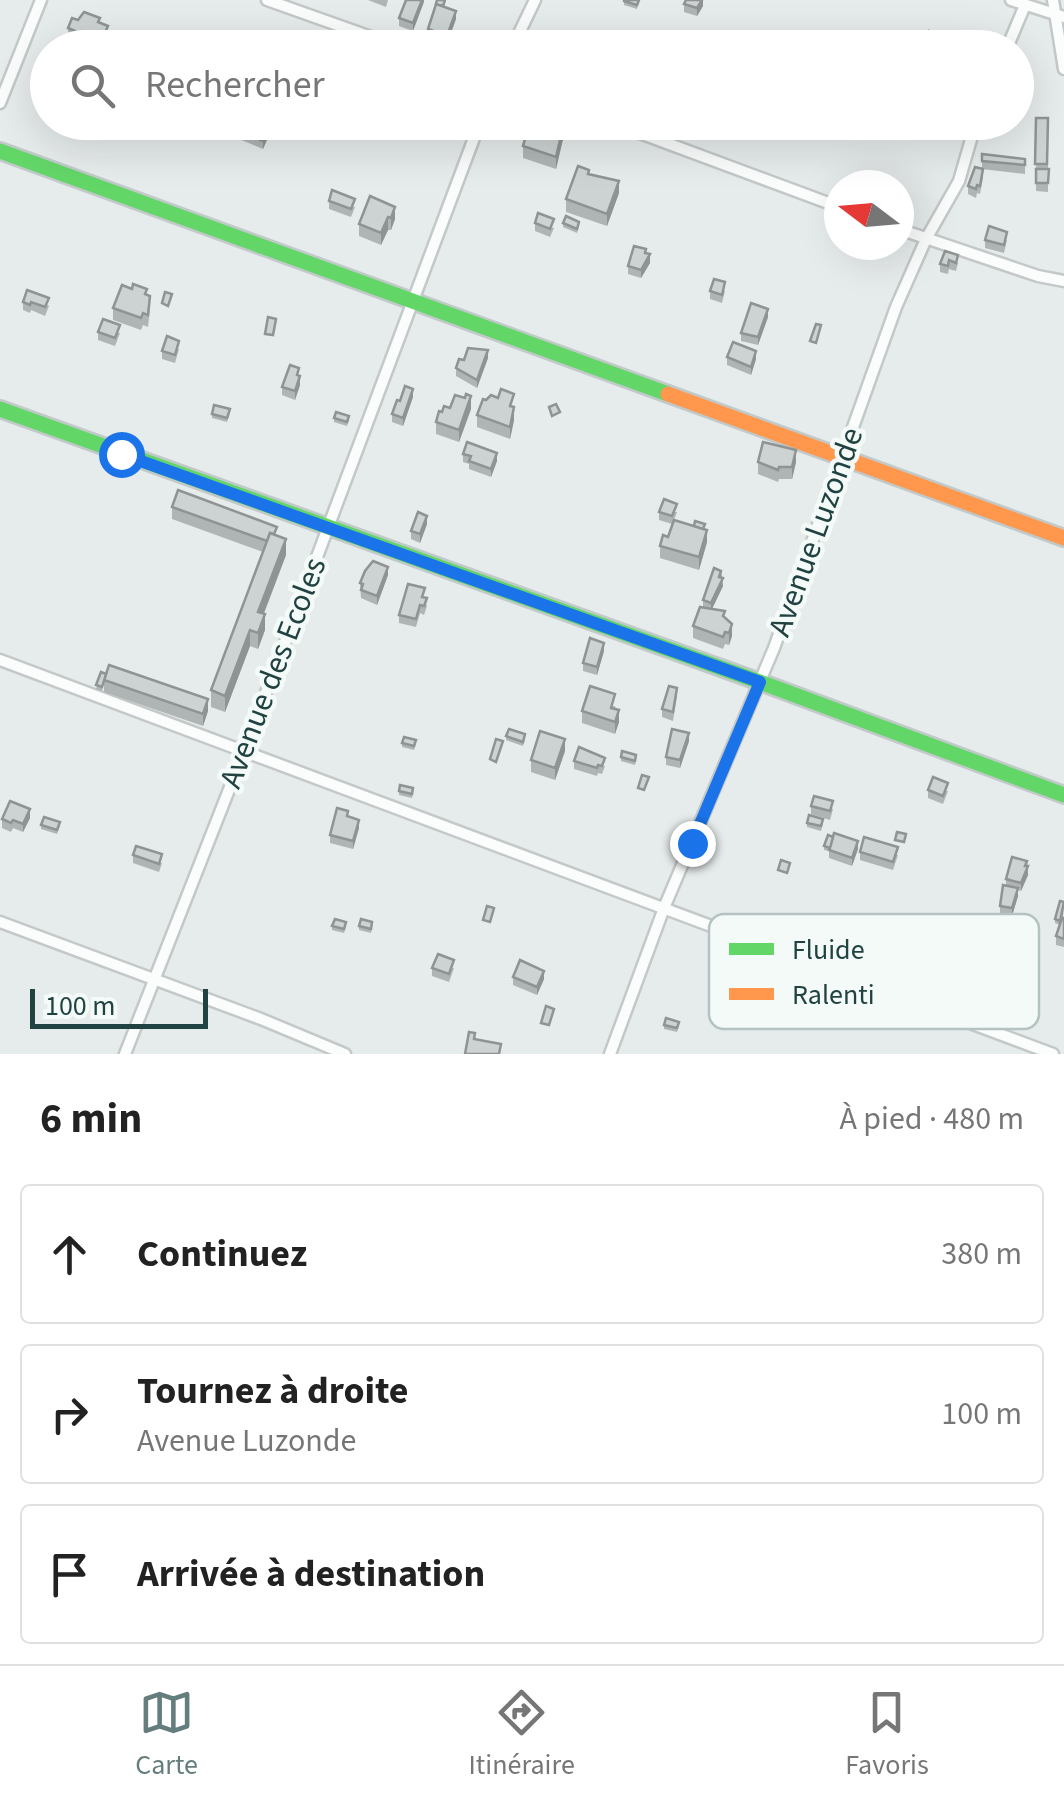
<!DOCTYPE html>
<html lang="fr">
<meta charset="utf-8">
<style>
:root{--surface:#fff;--page:#f6f6f6;--text:#222;--muted:#767676;--line:#e0e0e0;--accent:#657d7c}
body{margin:0;font-family:"Source Sans 3",sans-serif;background:var(--page);color:var(--text)}
.compass{position:absolute;left:824px;top:170px;width:90px;height:90px;border-radius:50%;background:var(--surface);box-shadow:0 10px 40px #0002;rotate:286deg}
.scale{position:absolute;left:30px;bottom:25px;width:178px;box-sizing:border-box;padding-left:10px;border:5px solid #204241;border-top:0;font-size:28px;line-height:35px;white-space:nowrap;color:#204241;-webkit-text-stroke:8px #f4faf8;paint-order:stroke}
.stop{position:absolute;width:30px;height:30px;margin:-22px;border:8px solid #1a73e8;border-radius:50%;background:#fff}
.stop.end{background:#1a73e8;border-color:#fff;box-shadow:0 2px 10px #0008}
.list{margin:0;padding:0;list-style:none}
h2{display:flex;justify-content:space-between;align-items:center;height:130px;margin:0;padding:0 40px;font-size:42px}
h2 small{font-size:32px;font-weight:400;color:var(--muted)}
.list li{display:grid;grid-template-columns:65px 1fr auto;gap:30px;align-items:center;box-sizing:border-box;height:140px;margin:0 20px 20px;padding:0 20px;border:2px solid var(--line);border-radius:10px}
.list b{display:block;font-size:38px;white-space:nowrap}
.list p{margin:0;font-size:32px;white-space:nowrap;color:var(--muted)}
.list em{font-size:32px;font-style:normal;color:var(--muted)}
.icon{flex:none;width:55px;height:55px;fill:none;stroke:currentColor;stroke-width:2;stroke-linecap:round;stroke-linejoin:round}
.map{position:relative;flex:none;width:1064px;height:1054px;overflow:hidden}
.search{position:absolute;background:var(--surface);box-shadow:0 10px 40px #0002;left:30px;right:30px;top:30px;height:110px;display:flex;align-items:center;gap:25px;box-sizing:border-box;padding:0 35px;border-radius:55px;color:var(--muted);font-size:38px}
.sheet{height:610px;background:var(--surface)}
nav{display:flex;justify-content:space-around;align-items:center;box-sizing:border-box;height:140px;border-top:2px solid var(--line);background:var(--surface);font-size:28px;color:var(--muted)}
nav a{display:grid;justify-items:center;gap:5px}
nav .on{color:var(--accent)}
.map>svg:first-child{display:block}
.lines{fill:none;stroke-linecap:round;stroke-linejoin:round}
.street-casing{stroke:#c3c8c8;stroke-width:15}
.fast-casing{stroke:#c1c9c9;stroke-width:20}
.slow-casing{stroke:#c1c9c9;stroke-width:20}
.street{stroke:#fbfcfc;stroke-width:10}
.fast{stroke:#63d668;stroke-width:15}
.slow{stroke:#ff974d;stroke-width:15}
.wall{fill:#afb5b5}
.shaded-wall{fill:#8f9493}
.building{fill:#ccd3d2;stroke:#8f9493;stroke-width:2.5}
.route{stroke:#1a73e8;stroke-width:12}
.labels{text-anchor:middle;dominant-baseline:central;stroke-width:9;stroke-linejoin:round;paint-order:stroke}
.street-label{font-size:32px;fill:#204241;stroke:#f4faf8}
.key{fill:#f4faf8;stroke:#b4c3c1;stroke-width:2.5}
.key-label{font-size:28px;fill:#204241}
</style>
<div class="map">
<svg width="1064" height="1054" viewBox="0 0 1064 1054">
<rect width="100%" height="100%" fill="#e6ebeb"/>
<g class="lines">
<defs>
<g id="street">
<polyline points="267,0 402,48"/>
<polyline points="1011,0 1064,17"/>
<polyline points="1053,0 1064,69"/>
<polyline points="512,48 535,0"/>
<polyline points="1007,48 1025,5"/>
<polyline points="0,103 41,0"/>
<polyline points="610,122 839,207"/>
<polyline points="899,229 1038,276 1064,281"/>
<polyline points="0,660 1053,1054"/>
<polyline points="0,922 261,1019 345,1054"/>
<polyline points="125,1054 245,749 480,122"/>
<polyline points="610,1054 664,908 774,648 896,307 926,239 959,181 976,122"/>
</g>
<g id="fast">
<polyline points="0,151 668,394"/>
<polyline points="0,409 760,682 1064,795"/>
</g>
<polyline id="slow" points="668,394 1064,538"/>
</defs>
<use href="#street" class="street-casing"/>
<use href="#fast" class="fast-casing"/>
<use href="#slow" class="slow-casing"/>
<use href="#street" class="street"/>
<use href="#fast" class="fast"/>
<use href="#slow" class="slow"/>
</g>
<g class="wall">
<polygon points="368,0 388,0 386,7"/>
<polygon points="424,0 413,31 399,26 399,18"/>
<polygon points="437,0 446,0 444,7 456,19 447,44 428,37 428,29"/>
<polygon points="624,0 640,0 637,9 624,5"/>
<polygon points="703,0 703,6 697,16 684,12 684,4"/>
<polygon points="78,20 100,22 108,38 104,48 72,48 72,42 68,41 68,28"/>
<polygon points="1036,118 1048,118 1048,192 1036,191"/>
<polygon points="234,129 269,135 263,149 234,137"/>
<polygon points="563,139 556,169 523,158 523,146"/>
<polygon points="982,154 1025,159 1025,174 982,169 983,178 980,194 977,193 976,198 968,194 968,186 982,169"/>
<polygon points="589,174 619,193 607,226 566,212 566,199"/>
<polygon points="370,196 395,219 391,230 388,230 381,245 359,236 359,224"/>
<polygon points="329,201 355,207 351,217 329,209"/>
<polygon points="535,223 554,228 550,237 535,231"/>
<polygon points="563,223 579,226 577,233 563,227"/>
<polygon points="985,240 1007,240 1004,253 985,248"/>
<polygon points="945,251 958,263 956,271 949,269 948,274 940,272 940,264"/>
<polygon points="646,253 650,263 641,278 628,274 628,266"/>
<polygon points="27,290 49,306 45,316 31,310 30,313 23,310 23,302"/>
<polygon points="710,291 725,291 722,303 710,299"/>
<polygon points="147,295 150,308 148,327 143,325 141,330 113,320 113,308"/>
<polygon points="768,317 758,345 741,341 741,333"/>
<polygon points="98,332 120,333 115,346 98,340"/>
<polygon points="179,349 175,363 162,359 162,351"/>
<polygon points="727,357 756,359 751,375 727,365"/>
<polygon points="488,358 477,388 456,376 456,368 464,360"/>
<polygon points="299,376 300,385 295,400 282,395 282,387"/>
<polygon points="413,397 403,426 392,422 392,414 400,401"/>
<polygon points="514,407 514,420 510,439 477,427 477,415"/>
<polygon points="450,408 471,409 459,442 436,434 436,422 442,412"/>
<polygon points="230,413 227,422 212,418 212,414"/>
<polygon points="334,418 349,420 347,426 334,422"/>
<polygon points="463,454 497,461 491,477 469,469 469,464 463,462"/>
<polygon points="758,462 796,462 792,479 779,479 778,482 758,474"/>
<polygon points="172,507 277,535 286,555 264,614 265,630 258,649 250,646 225,712 211,707 211,690 263,552 172,519"/>
<polygon points="659,512 677,512 674,520 704,529 707,542 699,570 660,558 660,546 668,537 672,524 659,520"/>
<polygon points="427,524 420,543 411,539 411,531"/>
<polygon points="388,575 377,605 361,598 360,583"/>
<polygon points="721,578 723,586 712,609 725,618 732,636 729,645 725,644 723,649 693,638 693,626 703,607 703,600"/>
<polygon points="424,597 427,606 424,615 420,613 416,627 399,623 399,615"/>
<polygon points="604,651 597,675 583,671 583,663"/>
<polygon points="101,672 208,711 203,726 104,692 104,683 102,691 96,689"/>
<polygon points="677,696 673,721 662,717 662,709"/>
<polygon points="615,706 619,722 615,734 582,723 582,711"/>
<polygon points="506,736 525,738 523,746 506,740"/>
<polygon points="689,741 680,768 666,765 666,757"/>
<polygon points="402,743 416,744 414,750 402,747"/>
<polygon points="565,751 555,780 531,772 531,760"/>
<polygon points="621,757 636,759 635,765 621,761"/>
<polygon points="574,761 605,766 602,774 598,773 597,776 574,769"/>
<polygon points="928,790 948,791 943,804 928,798"/>
<polygon points="399,791 413,793 412,798 399,795"/>
<polygon points="811,806 833,809 830,820 811,814"/>
<polygon points="348,817 359,828 353,849 330,843 330,835"/>
<polygon points="30,818 23,832 13,828 11,832 2,828 2,819"/>
<polygon points="807,823 823,823 821,831 807,827"/>
<polygon points="41,825 60,826 57,834 41,829"/>
<polygon points="824,846 858,849 852,866 829,858 829,851 824,850"/>
<polygon points="860,852 898,855 893,870 860,860"/>
<polygon points="133,855 162,863 159,872 133,863"/>
<polygon points="1027,866 1028,875 1021,891 1018,890 1018,896 1012,916 1000,914 1000,906 1006,886 1006,879"/>
<polygon points="1064,902 1063,918 1064,918 1064,947 1056,945 1056,936 1060,925 1055,923 1055,919"/>
<polygon points="332,926 346,926 344,933 332,930"/>
<polygon points="359,926 372,926 371,933 359,930"/>
<polygon points="988,956 1006,958 1004,965 988,960"/>
<polygon points="432,968 454,968 449,982 432,976"/>
<polygon points="513,977 544,979 537,995 513,985"/>
<polygon points="664,1025 679,1026 677,1032 664,1029"/>
</g>
<g class="shaded-wall">
<polygon points="422,0 424,0 424,2 413,31 413,23"/>
<polygon points="700,0 703,0 703,6 697,16 697,8"/>
<polygon points="456,11 456,19 447,44 447,36"/>
<polygon points="108,26 108,38 104,48 98,48"/>
<polygon points="269,127 269,135 263,149 263,141"/>
<polygon points="563,127 563,139 556,169 556,157"/>
<polygon points="619,181 619,193 607,226 607,214"/>
<polygon points="395,207 395,219 391,230 391,218"/>
<polygon points="388,217 388,230 381,245 381,233"/>
<polygon points="650,254 650,263 641,278 641,270"/>
<polygon points="768,309 768,317 758,345 758,337"/>
<polygon points="488,350 488,358 477,388 477,380"/>
<polygon points="756,351 756,359 751,375 751,367"/>
<polygon points="300,376 300,385 295,400 295,391"/>
<polygon points="413,389 413,397 403,426 403,418"/>
<polygon points="471,396 471,409 459,442 459,430"/>
<polygon points="514,407 514,420 510,439 510,427"/>
<polygon points="796,450 796,462 792,479 792,467"/>
<polygon points="497,453 497,461 491,477 491,469"/>
<polygon points="427,516 427,524 420,543 420,534"/>
<polygon points="707,530 707,542 699,570 699,557"/>
<polygon points="286,539 286,555 258,628 258,612"/>
<polygon points="388,567 388,575 377,605 377,596"/>
<polygon points="721,571 723,586 711,611 711,603"/>
<polygon points="265,614 265,630 258,649 258,633"/>
<polygon points="732,624 732,636 729,645 729,633"/>
<polygon points="250,630 250,646 225,712 225,696"/>
<polygon points="604,643 604,651 597,675 597,667"/>
<polygon points="208,699 208,711 203,726 203,714"/>
<polygon points="619,710 619,722 615,734 615,722"/>
<polygon points="689,733 689,741 680,768 680,760"/>
<polygon points="565,739 565,751 555,780 555,768"/>
<polygon points="30,809 30,818 23,832 23,824"/>
<polygon points="359,820 359,828 353,849 353,841"/>
<polygon points="858,841 858,849 852,866 852,858"/>
<polygon points="1027,861 1028,875 1021,891 1021,883"/>
<polygon points="1018,888 1018,896 1012,916 1012,908"/>
<polygon points="544,971 544,979 537,995 537,987"/>
</g>
<g class="building">
<polygon points="406,0 422,0 413,23 399,18"/>
<polygon points="437,0 445,0 443,6 436,4"/>
<polygon points="624,0 639,0 637,5 624,1"/>
<polygon points="686,0 702,0 697,8 684,4"/>
<polygon points="436,4 456,11 447,36 428,29"/>
<polygon points="84,12 100,18 98,22 108,26 98,48 72,39 75,31 68,28 72,18 78,20"/>
<polygon points="929,31 938,35 934,46 925,43"/>
<polygon points="468,33 489,41 486,48 463,48"/>
<polygon points="1036,118 1048,118 1047,164 1035,164"/>
<polygon points="236,122 258,122 269,127 263,141 234,129"/>
<polygon points="530,122 550,122 563,127 556,157 523,146"/>
<polygon points="982,154 1025,159 1025,165 982,161"/>
<polygon points="578,166 589,170 588,174 619,181 607,214 566,199"/>
<polygon points="975,167 983,169 980,186 977,185 976,189 968,186"/>
<polygon points="1036,169 1049,169 1048,183 1036,183"/>
<polygon points="332,190 355,199 351,209 329,201"/>
<polygon points="370,196 395,207 391,218 388,217 381,233 359,224"/>
<polygon points="538,213 554,219 550,229 535,223"/>
<polygon points="566,216 579,222 577,229 563,223"/>
<polygon points="989,226 1007,232 1004,245 985,240"/>
<polygon points="634,246 646,249 645,253 650,254 641,270 628,266"/>
<polygon points="945,251 958,255 956,263 949,260 948,266 940,264"/>
<polygon points="714,279 725,282 722,295 710,291"/>
<polygon points="133,284 147,289 145,294 150,296 148,315 143,313 141,318 113,308 122,285 132,289"/>
<polygon points="27,290 49,298 45,307 31,302 30,305 23,302"/>
<polygon points="165,292 172,294 168,306 162,303"/>
<polygon points="751,303 768,309 758,337 741,333"/>
<polygon points="268,317 276,319 273,335 265,334"/>
<polygon points="103,319 120,325 115,338 98,332"/>
<polygon points="816,324 821,325 816,343 810,341"/>
<polygon points="167,336 179,341 175,355 162,351"/>
<polygon points="733,342 756,351 751,367 727,357"/>
<polygon points="468,348 488,350 477,380 456,368 459,359 464,360"/>
<polygon points="290,365 299,368 297,375 300,376 295,391 282,387"/>
<polygon points="405,386 413,389 403,418 392,414 397,400 400,401"/>
<polygon points="501,389 514,394 510,406 514,407 510,427 477,415 483,399 486,400 491,395 498,398"/>
<polygon points="466,394 471,396 459,430 436,422 439,411 442,412 444,406 450,408 455,395 465,398"/>
<polygon points="556,404 560,412 552,416 549,407"/>
<polygon points="214,405 230,409 227,418 212,414"/>
<polygon points="336,412 349,416 347,422 334,418"/>
<polygon points="467,442 497,453 491,469 469,461 471,456 463,454"/>
<polygon points="763,442 796,450 792,467 779,467 778,470 758,462"/>
<polygon points="178,490 277,527 274,534 270,533 267,541 172,507"/>
<polygon points="664,499 677,504 672,516 659,512"/>
<polygon points="418,512 427,516 420,534 411,531"/>
<polygon points="674,520 707,530 699,557 660,546 663,535 668,537"/>
<polygon points="695,521 705,524 703,529 694,526"/>
<polygon points="270,533 286,539 258,612 265,614 258,633 250,630 225,696 211,690"/>
<polygon points="373,561 388,567 377,596 361,590 363,584 360,583 365,571"/>
<polygon points="714,568 721,571 719,577 723,578 711,603 703,600"/>
<polygon points="408,584 425,588 422,597 427,598 424,606 420,605 416,619 399,615"/>
<polygon points="700,607 725,611 723,616 732,624 729,633 725,632 723,637 693,626"/>
<polygon points="590,638 604,643 597,667 583,663"/>
<polygon points="109,665 208,699 203,714 104,680"/>
<polygon points="101,672 106,674 102,687 96,685"/>
<polygon points="590,686 615,694 611,708 619,710 615,722 582,711"/>
<polygon points="669,686 677,688 673,712 662,709"/>
<polygon points="509,729 525,734 523,742 506,736"/>
<polygon points="672,729 689,733 680,760 666,757"/>
<polygon points="540,731 565,739 555,768 531,760"/>
<polygon points="404,737 416,740 414,746 402,743"/>
<polygon points="496,739 503,741 496,762 490,759"/>
<polygon points="579,747 605,758 602,766 598,765 597,768 574,761"/>
<polygon points="622,751 636,755 635,761 621,757"/>
<polygon points="642,775 649,777 644,790 638,788"/>
<polygon points="933,777 948,783 943,796 928,790"/>
<polygon points="400,785 413,788 412,794 399,791"/>
<polygon points="814,796 833,801 830,811 811,806"/>
<polygon points="10,801 30,809 23,824 13,820 11,823 2,819"/>
<polygon points="337,808 348,811 347,816 359,820 353,841 330,835"/>
<polygon points="809,815 823,819 821,826 807,823"/>
<polygon points="44,817 60,822 57,830 41,825"/>
<polygon points="897,832 906,834 904,842 895,840"/>
<polygon points="834,833 858,841 852,858 829,850"/>
<polygon points="828,835 833,837 830,848 824,846"/>
<polygon points="864,837 898,847 893,862 860,852"/>
<polygon points="136,846 162,854 159,864 133,855"/>
<polygon points="1012,857 1027,861 1025,866 1028,866 1021,883 1006,879"/>
<polygon points="781,860 790,863 787,873 778,870"/>
<polygon points="1003,885 1018,888 1012,908 1000,906"/>
<polygon points="1060,901 1064,902 1060,921 1055,919"/>
<polygon points="487,906 494,908 490,922 483,920"/>
<polygon points="1062,918 1064,918 1064,939 1056,936"/>
<polygon points="335,919 346,922 344,929 332,926"/>
<polygon points="361,919 372,922 371,929 359,926"/>
<polygon points="438,954 454,960 449,974 432,968"/>
<polygon points="520,960 544,971 537,987 513,977"/>
<polygon points="546,1006 554,1009 549,1025 541,1023"/>
<polygon points="666,1018 679,1022 677,1028 664,1025"/>
<polygon points="469,1032 475,1033 474,1039 501,1044 499,1054 465,1054"/>
</g>
<g class="lines">
<polyline class="route" points="121,454 760,682 692,843"/>
</g>
<g class="labels">
<g class="street-label">
<text transform="translate(816 532) rotate(-70)">Avenue Luzonde</text>
<text transform="translate(273 673) rotate(-69)">Avenue des Ecoles</text>
</g>
</g>
<rect x="709" y="914" width="330" height="115" rx="15" class="key"/>
<rect x="729" y="943" width="45" height="12" fill="#63d668"/>
<rect x="729" y="988" width="45" height="12" fill="#ff974d"/>
<g class="key-label">
<text x="792" y="959">Fluide</text>
<text x="792" y="1004">Ralenti</text>
</g>
</svg>
<svg class="compass" viewBox="-18 -18 36 36"><path d="M0-13l5 13h-10z" fill="#e53935"/><path d="M0 13l5-13h-10z" fill="#767676"/></svg>
<div class="scale">100 m</div>
<div class="stop" style="left:121px;top:454px"></div>
<div class="stop end" style="left:692px;top:843px"></div>
<div class="search"><svg class="icon" aria-label="search" viewBox="0 0 24 24"><circle cx="10" cy="10" r="6"/><path d="M15 15l6 6"/></svg>Rechercher</div>
</div>
<section class="sheet">
<h2>6 min<small>À pied · 480 m</small></h2>
<ul class="list">
<li><svg class="icon" aria-label="ahead" viewBox="0 0 24 24"><path d="M12 20V5M6 11l6-6 6 6"/></svg><div><b>Continuez</b></div><em>380 m</em></li>
<li><svg class="icon" aria-label="right" viewBox="0 0 24 24"><path d="M7 20v-9h11M14 6l5 5-5 5"/></svg><div><b>Tournez à droite</b><p>Avenue Luzonde</p></div><em>100 m</em></li>
<li><svg class="icon" aria-label="arrive" viewBox="0 0 24 24"><path d="M6 21V4h12l-3 4 3 4H6"/></svg><div><b>Arrivée à destination</b></div></li>
</ul>
</section>
<nav>
<a class="on"><svg class="icon" aria-label="map" viewBox="0 0 24 24"><path d="M3 6l6-2 6 2 6-2v14l-6 2-6-2-6 2zM9 4v14M15 6v14"/></svg>Carte</a>
<a><svg class="icon" aria-label="directions" viewBox="0 0 24 24"><path d="M12 3l9 9-9 9-9-9zM9 14v-3h6M13 9l2 2-2 2"/></svg>Itinéraire</a>
<a><svg class="icon" aria-label="saved" viewBox="0 0 24 24"><path d="M7 4h10v16l-5-4-5 4z"/></svg>Favoris</a>
</nav>
